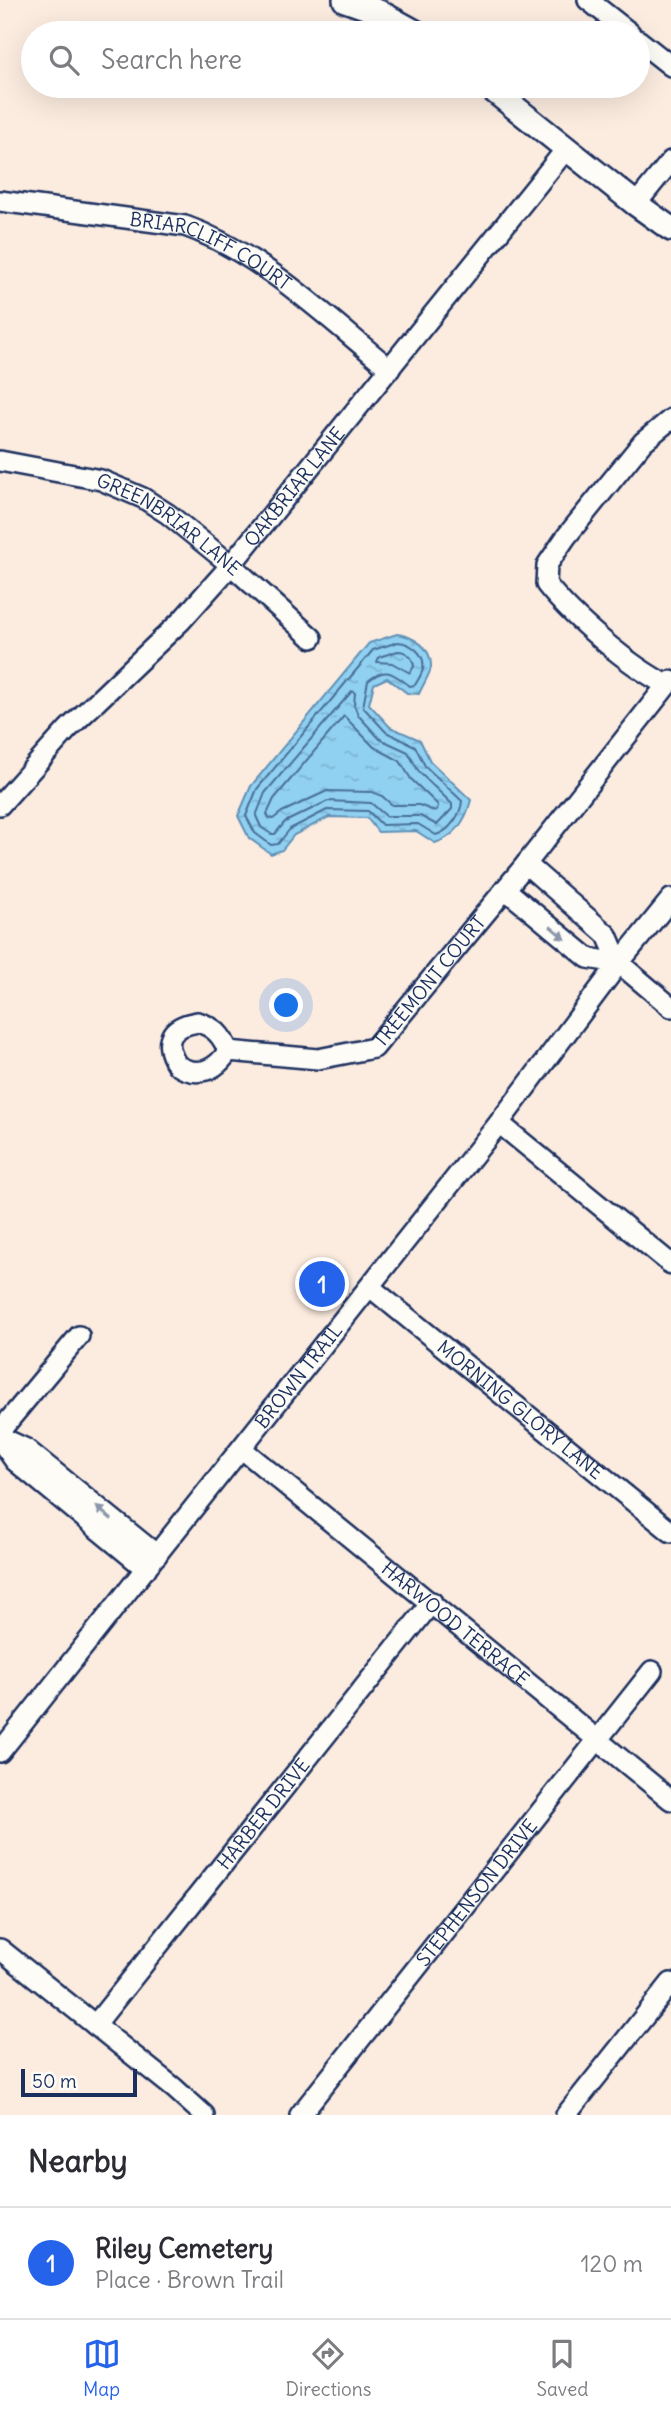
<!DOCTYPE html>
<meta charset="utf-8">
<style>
:root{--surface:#fff;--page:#f2f2f3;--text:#2b2b33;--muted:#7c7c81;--line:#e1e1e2;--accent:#2563eb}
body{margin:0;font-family:Delius,sans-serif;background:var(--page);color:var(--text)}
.scale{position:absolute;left:21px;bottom:18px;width:116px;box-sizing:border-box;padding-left:7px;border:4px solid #1b2f5e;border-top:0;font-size:19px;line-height:24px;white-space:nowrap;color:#1b2f5e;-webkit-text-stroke:5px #fdfcf7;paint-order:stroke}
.you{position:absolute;left:287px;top:1006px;width:24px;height:24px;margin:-18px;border:5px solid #fff;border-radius:50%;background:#1a73e8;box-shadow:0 0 0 10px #1a73e833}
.badge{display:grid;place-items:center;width:46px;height:46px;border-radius:50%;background:var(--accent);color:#fff;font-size:23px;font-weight:700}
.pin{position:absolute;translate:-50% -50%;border:4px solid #fff;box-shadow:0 2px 7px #0006}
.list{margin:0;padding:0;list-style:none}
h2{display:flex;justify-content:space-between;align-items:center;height:91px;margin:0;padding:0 28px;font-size:30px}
h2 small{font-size:23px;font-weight:400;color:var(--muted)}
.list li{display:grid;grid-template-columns:46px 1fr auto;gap:21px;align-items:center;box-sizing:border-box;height:112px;padding:0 28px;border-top:2px solid var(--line)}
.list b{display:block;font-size:26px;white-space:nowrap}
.list p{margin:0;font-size:23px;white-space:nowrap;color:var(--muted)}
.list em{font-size:23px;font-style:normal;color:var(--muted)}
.icon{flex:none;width:38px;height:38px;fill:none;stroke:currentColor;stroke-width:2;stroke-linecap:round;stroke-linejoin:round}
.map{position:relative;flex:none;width:671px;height:2115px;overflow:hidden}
.search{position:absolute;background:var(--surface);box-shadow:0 7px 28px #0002;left:21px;right:21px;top:21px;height:77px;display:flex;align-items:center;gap:18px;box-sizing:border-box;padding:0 24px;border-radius:38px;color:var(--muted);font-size:26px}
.sheet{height:203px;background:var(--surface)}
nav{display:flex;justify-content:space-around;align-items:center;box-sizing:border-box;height:98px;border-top:2px solid var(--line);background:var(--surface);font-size:19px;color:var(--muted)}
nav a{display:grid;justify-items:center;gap:4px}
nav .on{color:var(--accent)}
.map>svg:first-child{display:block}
.water{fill:url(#water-ripples);stroke:#6190b6;stroke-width:2}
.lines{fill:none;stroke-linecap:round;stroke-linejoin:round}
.shore{stroke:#4a6f99;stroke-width:2}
.minor-casing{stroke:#1b2f5e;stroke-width:24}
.major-casing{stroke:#1b2f5e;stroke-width:28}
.minor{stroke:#fdfcf7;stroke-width:19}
.major{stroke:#fdfcf7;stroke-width:23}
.oneway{fill:#8c96aa}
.labels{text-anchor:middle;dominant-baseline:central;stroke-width:6;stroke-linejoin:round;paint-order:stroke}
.street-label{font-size:19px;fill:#1b2f5e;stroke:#fdfcf7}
</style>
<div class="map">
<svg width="671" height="2115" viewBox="0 0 671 2115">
<defs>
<pattern id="water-ripples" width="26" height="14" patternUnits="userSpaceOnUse" patternTransform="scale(1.75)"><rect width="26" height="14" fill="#90d0f1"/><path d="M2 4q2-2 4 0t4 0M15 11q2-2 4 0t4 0" fill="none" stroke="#7cb3d1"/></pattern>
</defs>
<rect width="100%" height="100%" fill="#fcece0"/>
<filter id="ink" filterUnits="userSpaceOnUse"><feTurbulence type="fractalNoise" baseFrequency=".0143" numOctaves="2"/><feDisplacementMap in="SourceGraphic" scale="14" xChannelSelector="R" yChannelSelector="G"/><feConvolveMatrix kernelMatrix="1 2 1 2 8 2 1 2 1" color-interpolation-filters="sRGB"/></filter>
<g filter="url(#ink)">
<path class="water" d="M397,634C414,636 432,648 431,667C430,675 422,686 419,694L407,693L387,678L374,684L369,704L390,727L420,740L430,761L471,800C466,820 455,837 435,843L416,831L378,832L367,818L329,817L294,835L282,850L271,854L249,838L238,816L251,786L369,643Z"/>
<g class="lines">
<g class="shore">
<path d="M398,642C411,643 426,654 423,669C422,674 418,680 415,685L410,686C393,674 387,665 368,681L363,707L386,732L415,746L425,766L462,801C461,814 450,831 436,835L418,824L382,825L368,811L327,810L290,829L278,844L271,845L255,833L246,816L257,789L373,650Z"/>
<path d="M398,651C407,651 413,658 414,666L410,673L392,663L377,662L379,657Z"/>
<polygon points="352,691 355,693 354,705 358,715 380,739 408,752 419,772 452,804 452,809 437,825 420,816 386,816 371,803 328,801 285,822 275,834 271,834 261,827 256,816 265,793"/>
<polygon points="344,716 374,747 400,761 411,779 438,805 437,810 434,811 419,805 392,805 382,796 372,792 327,791 282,812 273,819 269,818 267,814 274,799"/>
</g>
<defs>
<g id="minor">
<polyline points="588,0 630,33"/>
<polyline points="638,40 671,66"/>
<path id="s1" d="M0,201L185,226C261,253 328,318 390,369"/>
<polyline points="636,204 671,161"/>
<path d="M671,419L643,442L566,537L547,565L546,584C573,618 629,666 667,685L671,681"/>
<path id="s2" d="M0,461L101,480L143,498L168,514L231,565L312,638"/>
<path id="s3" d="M0,805L68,729L181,621L231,565L567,148"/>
<polyline points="526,864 607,935 619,963 671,1007"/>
<polyline points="505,889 588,958 619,963"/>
<path d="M198,1022C214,1027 222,1035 228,1051C216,1071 197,1078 177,1065C162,1041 170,1026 198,1022Z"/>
<path id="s4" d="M228,1051L318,1059L374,1048L526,864L667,685"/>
<polyline points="499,1123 671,1264"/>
<path id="s5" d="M370,1287L671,1532"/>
<polyline points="0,1431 79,1336"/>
<polyline points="0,1437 26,1449 157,1555"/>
<polyline points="0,1440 15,1461 146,1569"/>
<path id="s6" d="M242,1449L671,1800"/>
<path id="s7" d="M0,1752L499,1123L619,963L671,899"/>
<polyline points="0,1949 174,2088 204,2115"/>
<path id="s8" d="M95,2025L432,1602"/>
<path id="s9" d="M300,2115L652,1671"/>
<polyline points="566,2115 671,1983"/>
</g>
<g id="major">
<polyline points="345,0 379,12 417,33"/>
<polyline points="488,86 636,204 671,229"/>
</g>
</defs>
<use href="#minor" class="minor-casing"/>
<use href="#major" class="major-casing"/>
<use href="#minor" class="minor"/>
<use href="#major" class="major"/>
</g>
<defs><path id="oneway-solid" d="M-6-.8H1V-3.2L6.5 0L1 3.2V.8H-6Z" transform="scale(1.75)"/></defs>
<g class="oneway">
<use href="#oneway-solid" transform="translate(558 933) rotate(40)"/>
<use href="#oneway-solid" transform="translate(104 1513) rotate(-140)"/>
</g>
</g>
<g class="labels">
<g class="street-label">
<text stroke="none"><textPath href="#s1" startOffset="219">BRIARCLIFF COURT</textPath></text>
<text stroke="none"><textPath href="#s3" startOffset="434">OAKBRIAR LANE</textPath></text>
<text stroke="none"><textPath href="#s2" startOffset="184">GREENBRIAR LANE</textPath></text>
<text stroke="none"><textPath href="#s4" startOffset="234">TREEMONT COURT</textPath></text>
<text stroke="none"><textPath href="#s7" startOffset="480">BROWN TRAIL</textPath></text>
<text stroke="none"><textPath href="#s5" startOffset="194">MORNING GLORY LANE</textPath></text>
<text stroke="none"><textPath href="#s6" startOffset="276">HARWOOD TERRACE</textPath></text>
<text stroke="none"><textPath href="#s8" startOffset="270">HARBER DRIVE</textPath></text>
<text stroke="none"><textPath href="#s9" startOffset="284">STEPHENSON DRIVE</textPath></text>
</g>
</g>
</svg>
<div class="scale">50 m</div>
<div class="you"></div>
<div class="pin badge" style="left:322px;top:1284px">1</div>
<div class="search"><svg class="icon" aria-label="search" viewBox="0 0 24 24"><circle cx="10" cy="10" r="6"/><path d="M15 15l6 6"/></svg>Search here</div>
</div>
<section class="sheet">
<h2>Nearby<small></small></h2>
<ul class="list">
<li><span class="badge">1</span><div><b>Riley Cemetery</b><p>Place · Brown Trail</p></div><em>120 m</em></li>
</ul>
</section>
<nav>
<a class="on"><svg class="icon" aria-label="map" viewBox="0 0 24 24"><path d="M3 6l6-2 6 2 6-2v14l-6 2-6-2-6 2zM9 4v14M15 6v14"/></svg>Map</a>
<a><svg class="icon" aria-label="directions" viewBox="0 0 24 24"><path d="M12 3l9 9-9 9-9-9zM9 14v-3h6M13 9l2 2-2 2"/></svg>Directions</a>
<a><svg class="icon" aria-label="saved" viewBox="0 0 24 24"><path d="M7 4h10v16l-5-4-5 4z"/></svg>Saved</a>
</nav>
